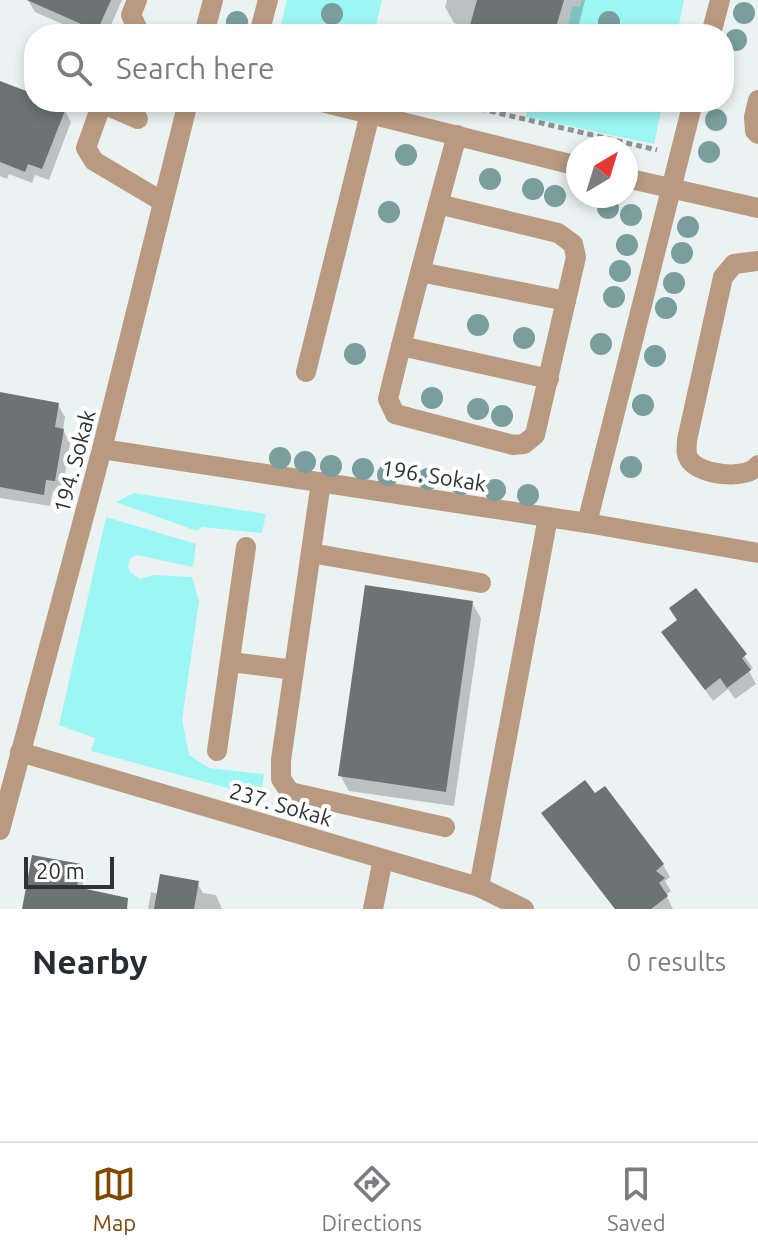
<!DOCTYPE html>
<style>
:root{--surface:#fff;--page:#f7f7f7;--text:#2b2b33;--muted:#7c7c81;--line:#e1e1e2;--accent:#824800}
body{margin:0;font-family:Ubuntu,sans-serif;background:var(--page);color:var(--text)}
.compass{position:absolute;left:566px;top:136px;width:72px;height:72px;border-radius:50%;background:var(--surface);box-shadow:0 4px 12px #0003;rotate:38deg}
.scale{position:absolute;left:24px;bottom:20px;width:90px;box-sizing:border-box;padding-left:8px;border:4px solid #2f3232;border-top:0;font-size:22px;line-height:28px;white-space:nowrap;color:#2f3232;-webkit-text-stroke:6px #fff;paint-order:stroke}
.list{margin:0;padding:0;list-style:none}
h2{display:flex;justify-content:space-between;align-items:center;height:104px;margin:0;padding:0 32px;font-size:34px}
h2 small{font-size:26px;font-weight:400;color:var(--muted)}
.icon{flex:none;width:44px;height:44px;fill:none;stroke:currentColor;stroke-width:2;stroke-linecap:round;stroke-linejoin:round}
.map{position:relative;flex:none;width:758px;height:909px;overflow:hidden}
.search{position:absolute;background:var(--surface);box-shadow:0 4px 12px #0003;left:24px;right:24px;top:24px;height:88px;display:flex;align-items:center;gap:20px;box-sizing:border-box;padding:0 28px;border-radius:32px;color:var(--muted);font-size:30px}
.sheet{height:232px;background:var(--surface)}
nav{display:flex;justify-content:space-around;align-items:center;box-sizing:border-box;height:112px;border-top:2px solid var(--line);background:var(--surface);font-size:22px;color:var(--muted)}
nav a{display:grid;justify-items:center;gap:4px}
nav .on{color:var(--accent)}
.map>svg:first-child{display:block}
.green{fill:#9cf6f3}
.shadow{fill:#0003}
.building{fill:#6c7373}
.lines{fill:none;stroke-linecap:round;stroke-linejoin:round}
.path{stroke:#8e9494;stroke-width:5;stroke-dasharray:6 4;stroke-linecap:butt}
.minor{stroke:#b99a80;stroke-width:20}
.tree{fill:#7a9d9d}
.labels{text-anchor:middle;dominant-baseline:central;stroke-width:8;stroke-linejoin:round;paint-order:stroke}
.street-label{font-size:22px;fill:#2f3232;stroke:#fff}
</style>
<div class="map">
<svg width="758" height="909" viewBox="0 0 758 909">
<rect width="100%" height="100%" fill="#eaf2f2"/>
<g class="green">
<polygon points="287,0 382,0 374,34 279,34"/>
<polygon points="582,0 684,0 677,34 558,34 560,25 568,26 572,6 580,7"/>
<polygon points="529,102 663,102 654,144 526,117"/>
<polygon points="134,493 266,514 262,533 202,527 197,531 116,502"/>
<path d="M106,517L196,544L193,567L137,555L131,558C124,569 131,573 140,579L153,575L192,577L199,601L182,720L189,755L209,768L264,774L261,797L91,751L95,738L59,725Z"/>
</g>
<g class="shadow">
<polygon points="28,0 122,0 107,34 85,34 35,12"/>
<polygon points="447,0 585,0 578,28 569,26 567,34 474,34 472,28 454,23 445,7"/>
<polygon points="0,84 34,97 34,102 46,102 64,109 71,122 49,180 35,175 32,183 9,174 7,179 0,176"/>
<polygon points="0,394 58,405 65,417 63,430 70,443 62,492 53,491 50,506 0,498"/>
<polygon points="696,590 753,668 749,671 756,684 735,699 728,689 713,701 663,632 679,621"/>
<polygon points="472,603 481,618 454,806 349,791 340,775"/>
<polygon points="551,825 663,865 670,877 665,881 671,891 666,895 673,909 615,909"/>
<polygon points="80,866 84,874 80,909 24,909"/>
<polygon points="197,883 203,893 216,895 222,909 148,909 151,892 159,894"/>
</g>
<g class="building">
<polygon points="27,0 111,0 97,31"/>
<polygon points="477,0 564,0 554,34 532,28 530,34 486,34 469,29"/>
<polygon points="0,81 34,94 34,102 50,102 66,108 42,169 28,164 25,172 0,162"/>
<polygon points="0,392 59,403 55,427 64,429 55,481 46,480 44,495 0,487"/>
<polygon points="365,585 473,601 446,792 338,776"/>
<polygon points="696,588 747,654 742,658 751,670 727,688 720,678 705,690 661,632 677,620 669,608"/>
<polygon points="585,780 595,793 605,786 664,864 656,871 665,878 659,883 668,896 651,909 615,909 541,813"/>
<polygon points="32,855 81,864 77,887 128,898 127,909 22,909"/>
<polygon points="160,874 199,881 194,909 154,909"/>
</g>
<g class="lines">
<polyline class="path" points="451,102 657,150"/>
<g class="minor">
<polyline points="137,0 131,15 140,34"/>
<polyline points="204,34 213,0"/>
<polyline points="259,34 268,0"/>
<polyline points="711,34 720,0"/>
<polyline points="758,100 754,117 755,131 758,134"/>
<polyline points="99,102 138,119"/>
<polyline points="322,102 578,166"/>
<polyline points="102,103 86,148 94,161 163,202"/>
<polyline points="626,178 758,208"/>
<path d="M438,204L558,233L573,244L576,257L535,435L524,444L513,445L395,414L388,399C409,311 433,223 457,135"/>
<path d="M758,261L734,264L723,277L687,440C687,447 685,453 689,459C698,475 747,481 758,465"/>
<polyline points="420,272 566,301"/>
<polyline points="401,346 549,379"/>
<polyline points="306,372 370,114"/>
<polyline points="102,449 587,523 758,553"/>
<polyline points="321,482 281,760 281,779 290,792 445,827"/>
<polyline points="587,523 693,102"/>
<polyline points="311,553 481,583"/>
<polyline points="231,662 294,670"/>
<polyline points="217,751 246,547"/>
<polyline points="20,752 479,887 524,909"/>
<polyline points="0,830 102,449 188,102"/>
<polyline points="479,887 548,517"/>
<polyline points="373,909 383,859"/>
</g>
</g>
<g class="tree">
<circle cx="744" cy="13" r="11"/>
<circle cx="332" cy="14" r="11"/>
<circle cx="237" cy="22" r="11"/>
<circle cx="609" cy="22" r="11"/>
<circle cx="736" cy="40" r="11"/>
<circle cx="716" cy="120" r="11"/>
<circle cx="709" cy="152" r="11"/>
<circle cx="406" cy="155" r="11"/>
<circle cx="490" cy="179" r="11"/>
<circle cx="533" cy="189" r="11"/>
<circle cx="555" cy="196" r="11"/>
<circle cx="608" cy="208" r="11"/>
<circle cx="389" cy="212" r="11"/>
<circle cx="631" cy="215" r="11"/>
<circle cx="688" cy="227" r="11"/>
<circle cx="627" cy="245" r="11"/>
<circle cx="682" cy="253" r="11"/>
<circle cx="620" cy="271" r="11"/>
<circle cx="674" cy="283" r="11"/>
<circle cx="614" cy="297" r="11"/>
<circle cx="666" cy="308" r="11"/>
<circle cx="478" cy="325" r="11"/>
<circle cx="524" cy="338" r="11"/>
<circle cx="601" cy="344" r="11"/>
<circle cx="355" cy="354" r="11"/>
<circle cx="655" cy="356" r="11"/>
<circle cx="432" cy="398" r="11"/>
<circle cx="643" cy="405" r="11"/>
<circle cx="478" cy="409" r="11"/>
<circle cx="502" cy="416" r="11"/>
<circle cx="280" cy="458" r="11"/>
<circle cx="305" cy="462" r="11"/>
<circle cx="331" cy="466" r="11"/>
<circle cx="631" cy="467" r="11"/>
<circle cx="363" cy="469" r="11"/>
<circle cx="388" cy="475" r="11"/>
<circle cx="428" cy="479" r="11"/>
<circle cx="461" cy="484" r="11"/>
<circle cx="495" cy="490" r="11"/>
<circle cx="528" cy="495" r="11"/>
</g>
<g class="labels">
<g class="street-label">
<text transform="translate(74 461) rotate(-75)">194. Sokak</text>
<text transform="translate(434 475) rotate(9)">196. Sokak</text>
<text transform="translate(281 804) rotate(16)">237. Sokak</text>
</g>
</g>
</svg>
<svg class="compass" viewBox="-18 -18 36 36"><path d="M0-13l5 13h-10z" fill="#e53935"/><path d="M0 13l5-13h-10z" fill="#7c7c81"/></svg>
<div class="scale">20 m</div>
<div class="search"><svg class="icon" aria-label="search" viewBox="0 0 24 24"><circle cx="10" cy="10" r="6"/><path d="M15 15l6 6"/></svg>Search here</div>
</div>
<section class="sheet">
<h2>Nearby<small>0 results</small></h2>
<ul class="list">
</ul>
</section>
<nav>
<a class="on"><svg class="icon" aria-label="map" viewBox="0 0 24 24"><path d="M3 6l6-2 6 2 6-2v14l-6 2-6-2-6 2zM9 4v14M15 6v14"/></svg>Map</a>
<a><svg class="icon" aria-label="directions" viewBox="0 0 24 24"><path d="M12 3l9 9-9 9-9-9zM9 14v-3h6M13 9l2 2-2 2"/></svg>Directions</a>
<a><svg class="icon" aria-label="saved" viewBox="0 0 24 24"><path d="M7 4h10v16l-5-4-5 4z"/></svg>Saved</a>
</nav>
